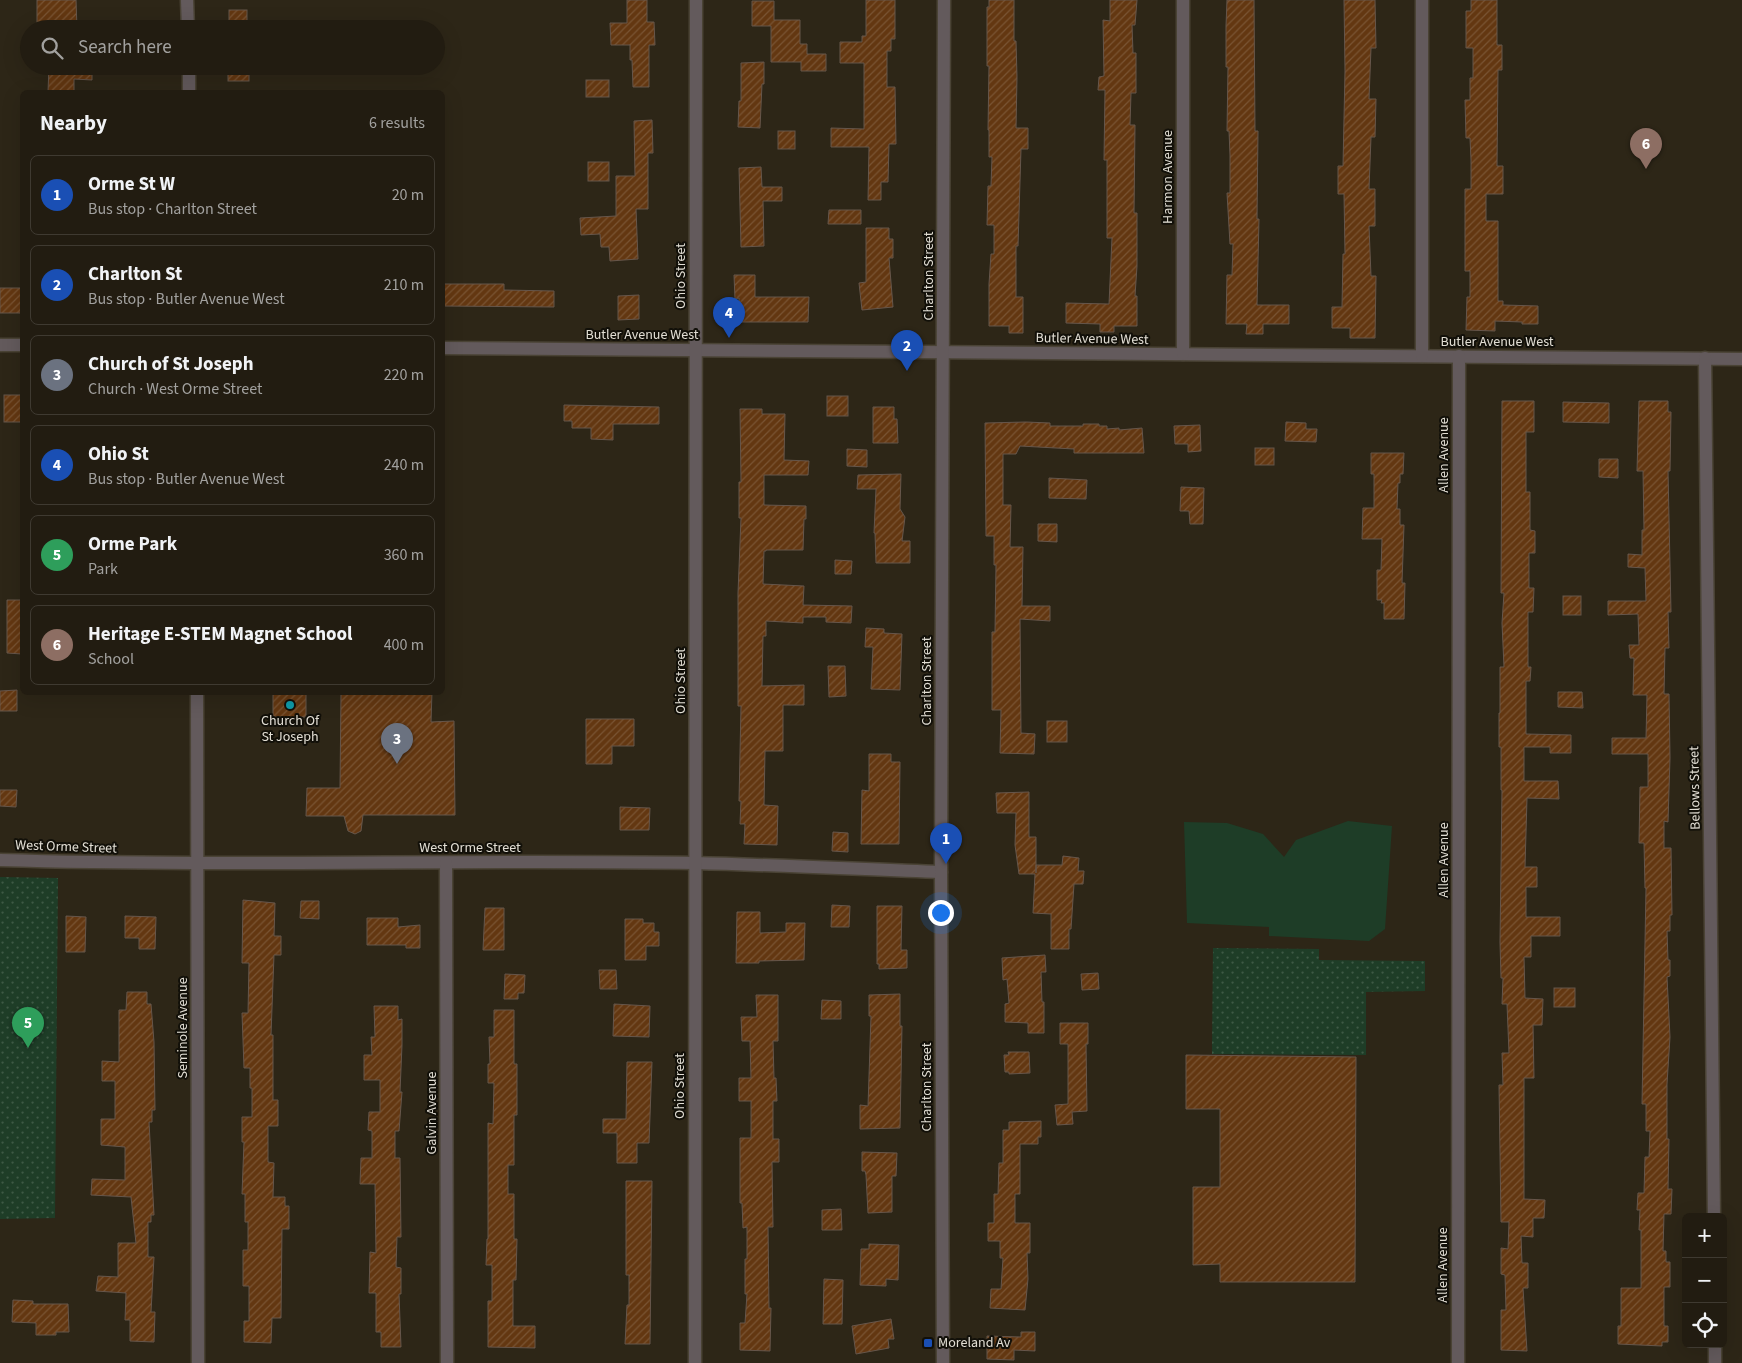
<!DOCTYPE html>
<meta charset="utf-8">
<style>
:root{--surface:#221c11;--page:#2e291f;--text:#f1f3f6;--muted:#a2a19f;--line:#3f3a31;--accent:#bca0f2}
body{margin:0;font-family:"Source Sans 3",sans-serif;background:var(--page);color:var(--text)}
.controls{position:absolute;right:15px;bottom:15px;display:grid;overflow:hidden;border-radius:8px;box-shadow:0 5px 20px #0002}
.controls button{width:45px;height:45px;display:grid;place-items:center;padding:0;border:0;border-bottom:1px solid var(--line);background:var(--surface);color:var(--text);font:25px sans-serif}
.you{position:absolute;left:940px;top:912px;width:18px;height:18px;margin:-12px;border:4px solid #fff;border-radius:50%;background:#1a73e8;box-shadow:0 0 0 8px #1a73e833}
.badge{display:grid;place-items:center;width:32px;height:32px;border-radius:50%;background:var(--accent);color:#fff;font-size:16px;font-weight:700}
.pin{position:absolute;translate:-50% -41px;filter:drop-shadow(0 1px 2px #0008)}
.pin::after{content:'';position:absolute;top:26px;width:18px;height:15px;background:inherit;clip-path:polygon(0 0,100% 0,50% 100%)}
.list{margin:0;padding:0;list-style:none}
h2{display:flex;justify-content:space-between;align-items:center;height:65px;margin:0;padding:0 20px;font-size:21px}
h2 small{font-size:16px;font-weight:400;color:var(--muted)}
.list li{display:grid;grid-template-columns:32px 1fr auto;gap:15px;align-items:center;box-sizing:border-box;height:80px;margin:0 10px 10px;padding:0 10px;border:1px solid var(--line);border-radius:8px}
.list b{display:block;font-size:19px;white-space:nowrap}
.list p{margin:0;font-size:16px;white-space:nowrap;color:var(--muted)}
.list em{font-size:16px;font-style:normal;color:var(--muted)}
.icon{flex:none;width:28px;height:28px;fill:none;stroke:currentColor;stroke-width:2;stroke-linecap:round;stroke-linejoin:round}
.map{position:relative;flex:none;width:1742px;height:1363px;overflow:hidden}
.search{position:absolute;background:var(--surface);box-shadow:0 5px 20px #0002;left:20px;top:20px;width:425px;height:55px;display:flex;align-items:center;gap:12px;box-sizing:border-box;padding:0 18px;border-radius:28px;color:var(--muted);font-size:19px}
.panel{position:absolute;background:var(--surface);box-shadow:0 5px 20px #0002;left:20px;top:90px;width:425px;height:605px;border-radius:8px}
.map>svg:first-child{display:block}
.park{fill:url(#park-dots)}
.garden{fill:#1e3d27}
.building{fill:url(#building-hatch);stroke:#66564b}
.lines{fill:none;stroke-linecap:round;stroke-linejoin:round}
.minor-casing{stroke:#4a4335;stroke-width:15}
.minor{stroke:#635a5c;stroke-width:12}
.culture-dot{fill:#0f9aa8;stroke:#121009;stroke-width:2}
.transit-dot{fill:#1a4fb4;stroke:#121009;stroke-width:2}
.labels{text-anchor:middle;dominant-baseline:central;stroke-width:4;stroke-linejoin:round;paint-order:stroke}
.street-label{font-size:14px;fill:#e2ded4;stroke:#121009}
.poi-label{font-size:14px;fill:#e2ded4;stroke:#121009}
</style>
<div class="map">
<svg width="1742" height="1363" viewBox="0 0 1742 1363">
<defs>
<pattern id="park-dots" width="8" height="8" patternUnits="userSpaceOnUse" patternTransform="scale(1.25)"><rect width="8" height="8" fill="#1e3d27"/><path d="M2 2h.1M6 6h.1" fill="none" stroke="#3e5945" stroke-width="1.8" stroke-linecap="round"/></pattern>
<pattern id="building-hatch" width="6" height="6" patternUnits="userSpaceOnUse" patternTransform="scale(1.25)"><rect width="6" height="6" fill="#633711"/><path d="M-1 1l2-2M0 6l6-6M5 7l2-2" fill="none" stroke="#795433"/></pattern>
</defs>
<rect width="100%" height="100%" fill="#2d2617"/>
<g class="park">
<polygon points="0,877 58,878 55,1218 0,1219"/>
<polygon points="1213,948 1319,949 1319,960 1425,961 1425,991 1366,992 1366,1055 1212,1054"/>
</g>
<polygon class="garden" points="1348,821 1392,826 1385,929 1369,941 1269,936 1269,927 1187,923 1184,822 1227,823 1263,834 1284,857 1296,840"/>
<g class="building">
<polygon points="37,0 76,0 77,29 37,29"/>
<polygon points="627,0 647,0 647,22 654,22 655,45 649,45 649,87 633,87 632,60 630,60 630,45 611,45 610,23 627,23"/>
<polygon points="866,0 895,0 895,39 891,39 891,51 887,51 887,87 895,87 896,144 889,144 888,182 881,182 881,200 868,200 869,147 831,147 831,128 864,129 864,63 840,63 840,42 862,42 862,36 866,36"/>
<polygon points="989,0 1014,0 1014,41 1016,41 1017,77 1016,128 1028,128 1028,149 1021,149 1018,246 1016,246 1016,297 1023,297 1023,333 1009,333 1009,326 989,326 989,284 991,254 994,254 994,225 987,225 988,186 991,186 992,157 989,157 989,130 988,130 989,66 987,66 987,7 989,7"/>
<polygon points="1110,0 1137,0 1135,25 1132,25 1133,53 1136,53 1136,93 1131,93 1130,125 1135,125 1134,213 1137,213 1137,266 1135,296 1137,296 1137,326 1114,326 1114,332 1100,332 1100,324 1066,323 1066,303 1109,304 1112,238 1107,238 1107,160 1104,160 1105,90 1098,90 1099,77 1104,76 1103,20 1110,21"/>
<polygon points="1227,0 1254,0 1255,131 1258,131 1257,219 1259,219 1257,305 1289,305 1289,324 1263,324 1263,334 1246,334 1247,324 1226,324 1227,275 1232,275 1233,244 1230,244 1227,193 1230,193 1230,155 1229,131 1227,131 1228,67 1226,67 1226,26"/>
<polygon points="1344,0 1375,0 1376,48 1371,48 1369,99 1376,99 1375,137 1371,137 1369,189 1375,189 1375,226 1369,226 1371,276 1376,276 1375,338 1350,338 1350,328 1332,328 1332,307 1342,307 1343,254 1345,254 1344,194 1338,194 1338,166 1343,166 1345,71"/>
<polygon points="1471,0 1497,0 1497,45 1502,45 1502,70 1498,70 1497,166 1503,166 1503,194 1486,194 1486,221 1498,221 1498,301 1503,301 1503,305 1538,306 1538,324 1522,324 1522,322 1495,321 1495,331 1466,330 1467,297 1470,297 1470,271 1465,271 1465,189 1471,189 1471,160 1470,138 1466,138 1465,100 1470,100 1470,78 1473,78 1473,48 1466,48 1466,11 1471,11"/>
<polygon points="752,1 774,1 774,20 800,20 800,44 807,44 807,54 826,54 826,71 801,71 801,62 771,62 771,26 752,26"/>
<rect x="229" y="10" width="18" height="19"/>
<polygon points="764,62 764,84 762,84 760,128 738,127 739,101 741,101 741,63"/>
<polygon points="49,66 92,67 92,80 74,79 74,92 48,92"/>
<rect x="228" y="66" width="21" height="15"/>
<rect x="586" y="80" width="23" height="17"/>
<polygon points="652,120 653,153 648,153 648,209 636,209 638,259 610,261 609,247 601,247 600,234 581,235 580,218 616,216 616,176 635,176 634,121"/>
<rect x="778" y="131" width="17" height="18"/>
<rect x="588" y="162" width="21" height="19"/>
<polygon points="761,167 762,187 782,187 782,201 763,201 764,246 741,247 739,168"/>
<polygon points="829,210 861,210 861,224 828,224"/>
<polygon points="866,228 889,228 889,239 893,239 893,258 889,258 893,307 862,310 859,283 866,282"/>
<polygon points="734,275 755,275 755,297 809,297 808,322 740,322 739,298 735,299"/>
<polygon points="442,284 504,284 504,290 554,291 554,307 442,306"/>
<rect x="0" y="288" width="22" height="25"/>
<polygon points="639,295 639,319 618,320 618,296"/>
<rect x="4" y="395" width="18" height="27"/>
<rect x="827" y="396" width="21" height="20"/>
<polygon points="1502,401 1534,401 1534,432 1526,432 1526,492 1530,492 1530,530 1535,531 1535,553 1529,553 1529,588 1534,588 1533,612 1528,612 1528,667 1531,667 1530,681 1526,681 1526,734 1571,735 1571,753 1550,753 1550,747 1524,747 1524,781 1558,781 1559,799 1527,798 1525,867 1537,867 1537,887 1526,887 1526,917 1560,917 1560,936 1531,936 1531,957 1524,957 1525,998 1543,999 1542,1025 1533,1025 1534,1078 1524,1078 1524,1199 1545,1200 1544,1218 1533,1218 1533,1237 1521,1236 1522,1263 1528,1263 1528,1288 1523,1288 1527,1351 1501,1350 1501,1310 1506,1310 1505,1275 1501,1274 1501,1248 1508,1249 1509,1222 1501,1222 1499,1085 1503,1085 1502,1053 1509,1053 1507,1004 1502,1004 1503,978 1501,978 1500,942 1502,790 1501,790 1501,747 1499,747 1499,713 1500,713 1500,667 1504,667 1502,623 1504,593 1501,593"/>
<polygon points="1639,401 1668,401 1668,412 1671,412 1670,471 1668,471 1671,612 1668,612 1669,648 1665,648 1664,694 1669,694 1670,758 1668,822 1664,821 1664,848 1671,848 1672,915 1670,915 1670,931 1667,931 1668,960 1670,960 1670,976 1667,977 1670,1037 1667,1084 1667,1139 1669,1139 1668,1189 1672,1189 1671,1214 1664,1214 1663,1251 1666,1251 1666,1262 1670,1262 1670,1287 1664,1287 1664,1326 1668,1326 1668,1342 1662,1342 1662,1346 1618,1344 1618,1326 1621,1326 1621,1288 1641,1288 1641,1230 1639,1230 1640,1210 1637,1210 1638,1193 1644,1193 1645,1157 1649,1157 1650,1131 1646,1131 1646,1104 1642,1104 1646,888 1645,888 1644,843 1639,843 1640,787 1648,787 1648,754 1612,754 1612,738 1646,738 1647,695 1633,695 1634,658 1630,658 1629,645 1639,645 1638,614 1608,615 1608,601 1646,601 1645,568 1628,567 1628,554 1642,555 1642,530 1644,530 1643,471 1637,471"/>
<polygon points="1563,402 1609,403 1609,423 1563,422"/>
<polygon points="564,405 659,407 659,424 613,424 613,440 591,439 591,428 572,428 572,421 564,421"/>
<polygon points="873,407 894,407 894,419 897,419 898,443 873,443"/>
<polygon points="740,409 762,409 762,414 785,414 784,460 809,461 808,475 764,475 764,505 806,506 806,519 804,519 803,550 766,550 766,551 764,551 763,584 804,586 803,605 852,606 851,623 826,622 826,617 803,617 803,623 766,621 766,636 763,636 762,686 804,685 804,705 783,705 783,751 765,751 764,805 778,806 777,845 744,844 745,824 740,824 741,801 739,801 741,706 738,706 738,593 741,518 739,518 739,482 741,482"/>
<polygon points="1026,422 1050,423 1050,426 1083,426 1083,424 1099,424 1099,426 1107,426 1107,429 1119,428 1119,430 1142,428 1144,453 1074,453 1074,449 1020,446 1016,454 1003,454 1003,505 1011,505 1010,547 1023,547 1022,606 1050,606 1050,621 1020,619 1021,733 1035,734 1034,754 1000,753 1001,710 992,710 992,632 995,632 996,565 994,565 994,536 986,536 985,423"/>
<polygon points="1286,422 1306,423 1306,429 1317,429 1316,442 1285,441"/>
<polygon points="1200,425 1201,451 1188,452 1188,444 1175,444 1174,426"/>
<rect x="1255" y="448" width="19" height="17"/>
<polygon points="847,449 867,450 867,467 847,466"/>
<polygon points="1371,453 1404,453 1403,474 1400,474 1400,483 1398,483 1397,509 1400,509 1400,525 1404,525 1402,583 1405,583 1404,619 1384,619 1384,603 1381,603 1382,600 1377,600 1377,570 1381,570 1382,539 1362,539 1363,508 1374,508 1374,474 1371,474"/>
<polygon points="1599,459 1618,459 1618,478 1599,477"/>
<polygon points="901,474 900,509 905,517 902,541 910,541 910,563 876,563 875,533 874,533 876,489 857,489 858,475"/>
<polygon points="1049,478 1087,480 1086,499 1049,498"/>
<polygon points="1181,487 1204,488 1203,524 1190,524 1189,511 1180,511"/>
<polygon points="1038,524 1057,524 1057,542 1038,541"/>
<polygon points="835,560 852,561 851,574 835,574"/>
<rect x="1563" y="596" width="18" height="19"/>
<polygon points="7,600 22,600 22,654 7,653"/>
<polygon points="866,628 884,629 884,633 902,634 900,690 871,689 873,647 865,647"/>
<polygon points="828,666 845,666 846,696 829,697"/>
<polygon points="17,690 17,711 0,711 0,691"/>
<polygon points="273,692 306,692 306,717 297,717 297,721 281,720 281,717 273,717"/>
<polygon points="341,692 432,692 431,722 454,721 455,815 363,815 361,831 355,834 348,831 344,816 306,816 307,788 340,788"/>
<polygon points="1558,692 1582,692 1583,708 1558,707"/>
<polygon points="586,719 634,719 634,746 612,746 612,764 586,764"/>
<rect x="1047" y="721" width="20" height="21"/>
<polygon points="869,754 891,754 891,762 900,762 899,844 861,844 862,790 869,791"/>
<polygon points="0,790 17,790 16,807 0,806"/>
<polygon points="1029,792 1029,837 1036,837 1036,873 1036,865 1062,865 1063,856 1079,858 1078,871 1084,871 1083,884 1074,884 1071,929 1069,929 1069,949 1051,949 1051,914 1033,913 1035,874 1019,874 1015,845 1016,813 997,813 996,793"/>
<polygon points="620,807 650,808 649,830 620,830"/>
<polygon points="833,832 848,833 848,852 832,851"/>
<polygon points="243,900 275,903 274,936 281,936 281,955 274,955 271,1035 273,1035 273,1100 278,1100 278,1126 268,1126 268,1162 274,1163 273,1197 285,1197 285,1206 289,1206 289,1229 282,1229 281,1318 272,1318 271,1343 244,1342 244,1321 249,1321 249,1286 243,1286 243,1250 248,1250 248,1222 245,1222 245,1194 242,1194 244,1142 242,1142 242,1117 252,1117 252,1088 250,1088 250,1068 244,1068 242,1013 248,1013 249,963 242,963"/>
<polygon points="301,901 319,901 319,919 300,918"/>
<polygon points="832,905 850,906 849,927 831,927"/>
<polygon points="877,906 902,906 901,950 907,950 907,968 879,969 879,964 877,964"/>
<polygon points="485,908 504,908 504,950 483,950"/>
<polygon points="737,912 760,912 760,933 786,932 786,923 805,923 804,960 759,961 759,963 736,963"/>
<polygon points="66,916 86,917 85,952 66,952"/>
<polygon points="125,916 156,917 155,949 139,949 139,938 125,938"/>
<polygon points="367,918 398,918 398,927 420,925 420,948 406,948 406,945 367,945"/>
<polygon points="625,919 643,919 643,923 654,923 654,932 659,932 659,946 646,946 646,960 625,960"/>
<polygon points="1045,955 1046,972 1041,972 1042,1002 1044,1002 1044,1033 1028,1033 1028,1023 1005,1022 1005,1004 1009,1003 1007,979 1003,980 1002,958"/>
<polygon points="599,970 616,970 617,989 600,989"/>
<polygon points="1098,973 1099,989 1082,990 1081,974"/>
<polygon points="505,974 525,975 524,993 518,993 518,999 504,999"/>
<rect x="1554" y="988" width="21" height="19"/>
<polygon points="127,992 147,992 147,1004 151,1004 154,1042 155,1110 152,1110 152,1122 149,1122 154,1215 151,1215 151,1222 148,1222 148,1257 154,1257 151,1312 155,1312 154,1342 130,1341 130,1320 125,1320 126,1293 96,1291 98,1276 118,1277 118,1243 136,1243 131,1197 91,1195 92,1179 125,1180 125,1147 101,1145 101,1119 115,1119 115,1081 102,1081 102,1061 119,1062 119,1010 126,1010"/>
<polygon points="900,994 900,1026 902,1026 900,1128 860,1129 860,1105 868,1106 871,1016 869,1016 869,995"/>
<polygon points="756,995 778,995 778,1041 773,1041 774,1078 776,1078 777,1101 773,1101 773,1139 779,1139 779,1162 772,1162 773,1227 768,1227 769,1308 771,1308 770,1351 740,1350 740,1323 745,1323 747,1294 745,1294 745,1259 747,1259 747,1227 743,1228 742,1203 740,1203 740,1138 751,1138 751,1101 739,1101 739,1078 751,1078 750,1041 742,1041 741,1017 757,1017"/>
<polygon points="822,1000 841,1001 841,1019 821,1019"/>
<polygon points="614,1004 650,1006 649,1037 613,1036"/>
<polygon points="374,1006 398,1006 398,1020 402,1019 402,1045 400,1092 402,1092 399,1131 395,1131 395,1158 400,1158 401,1237 397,1237 396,1267 401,1268 401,1294 399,1294 401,1347 381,1347 381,1332 376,1332 376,1293 369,1293 370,1252 376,1253 375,1184 360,1184 361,1158 372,1158 372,1131 368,1130 369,1112 380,1112 380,1080 364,1080 364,1055 372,1055 371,1037 375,1037"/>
<polygon points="494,1010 514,1010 514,1064 517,1064 517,1115 514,1115 514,1165 508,1165 508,1194 514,1194 514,1239 517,1239 516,1280 513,1280 513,1326 535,1326 535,1348 488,1347 488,1301 492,1301 492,1265 486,1265 487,1239 488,1239 488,1123 493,1124 494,1083 488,1083 488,1064 490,1064 489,1037 494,1037"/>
<polygon points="1060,1023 1088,1023 1088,1044 1086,1044 1087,1111 1072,1112 1073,1124 1057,1125 1055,1105 1068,1104 1068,1044 1060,1044"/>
<polygon points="1008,1052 1029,1052 1030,1073 1009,1074 1009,1072 1005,1072 1004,1055 1009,1055"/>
<polygon points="1186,1055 1356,1057 1355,1282 1220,1282 1220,1264 1193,1265 1193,1187 1220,1187 1220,1109 1186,1109"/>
<polygon points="627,1062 652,1062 649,1143 637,1143 637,1163 617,1163 617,1133 603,1133 603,1119 626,1119"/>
<polygon points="1041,1121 1041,1137 1038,1137 1038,1144 1020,1144 1020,1194 1015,1194 1015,1223 1030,1223 1030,1253 1027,1253 1028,1279 1025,1310 990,1308 991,1289 1001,1289 1003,1258 1000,1258 1000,1241 988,1241 988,1223 994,1223 994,1194 998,1194 999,1163 1003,1163 1003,1130 1009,1130 1009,1122"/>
<polygon points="862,1152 897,1153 896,1176 892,1176 892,1212 868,1213 866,1175 865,1171 862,1171"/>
<polygon points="626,1181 652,1181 650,1344 625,1344 627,1305 629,1305 629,1275 626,1275"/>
<polygon points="841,1209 842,1230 822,1230 822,1210"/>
<polygon points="869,1244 899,1245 898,1280 886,1279 886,1286 860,1285 861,1249 869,1249"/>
<polygon points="824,1279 843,1280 842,1324 823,1324"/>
<polygon points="13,1300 33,1301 33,1304 68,1304 69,1332 56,1332 56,1335 36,1335 36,1323 12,1322"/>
<polygon points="891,1319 894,1339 888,1339 889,1348 856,1354 852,1326"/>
<polygon points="1021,1332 1035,1332 1035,1351 1014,1350 1014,1360 987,1359 987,1336 1021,1337"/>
</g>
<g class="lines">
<defs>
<g id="minor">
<polyline points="187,0 188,29"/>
<polyline points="189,66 189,92"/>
<polyline points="0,345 22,345"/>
<polyline points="442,348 1742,359"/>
<polyline points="1183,354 1183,0"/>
<polyline points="1422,356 1422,0"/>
<polyline points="1705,358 1714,1217"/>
<polyline points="197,692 198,1363"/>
<path d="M0,860C232,867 463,859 695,863C777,865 859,869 941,872"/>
<polyline points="446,863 447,1363"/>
<polyline points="1715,1344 1715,1363"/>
<polyline points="695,1363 696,0"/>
<polyline points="943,1363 941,872 944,0"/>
<polyline points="1458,1363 1459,356"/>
</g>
</defs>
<use href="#minor" class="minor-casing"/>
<use href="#minor" class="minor"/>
</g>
<circle class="culture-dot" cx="290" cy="705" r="5"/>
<rect class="transit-dot" x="923" y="1338" width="10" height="10" rx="2.5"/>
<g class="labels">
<g class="street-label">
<text transform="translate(1168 177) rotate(-90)">Harmon Avenue</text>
<text transform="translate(681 276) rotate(-90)">Ohio Street</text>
<text transform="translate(929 276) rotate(-90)">Charlton Street</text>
<text x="642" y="335">Butler Avenue West</text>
<text transform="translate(1092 339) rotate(1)">Butler Avenue West</text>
<text x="1497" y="342">Butler Avenue West</text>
<text transform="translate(1444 455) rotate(-90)">Allen Avenue</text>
<text transform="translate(681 681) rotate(-90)">Ohio Street</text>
<text transform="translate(927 681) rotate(-90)">Charlton Street</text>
<text transform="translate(1695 788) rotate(-91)">Bellows Street</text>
<text transform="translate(66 847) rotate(2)">West Orme Street</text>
<text x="470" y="848">West Orme Street</text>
<text transform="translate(1444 860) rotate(-90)">Allen Avenue</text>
<text transform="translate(183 1028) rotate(-90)">Seminole Avenue</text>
<text transform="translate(680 1086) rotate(-90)">Ohio Street</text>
<text transform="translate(927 1087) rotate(-90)">Charlton Street</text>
<text transform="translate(432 1113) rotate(-90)">Galvin Avenue</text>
<text transform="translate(1443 1265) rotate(-90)">Allen Avenue</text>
</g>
<g class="poi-label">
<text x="290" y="721">Church Of<tspan x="290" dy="16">St Joseph</tspan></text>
<text x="938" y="1343" text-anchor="start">Moreland Av</text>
</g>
</g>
</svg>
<div class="controls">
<button>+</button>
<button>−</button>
<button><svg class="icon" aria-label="locate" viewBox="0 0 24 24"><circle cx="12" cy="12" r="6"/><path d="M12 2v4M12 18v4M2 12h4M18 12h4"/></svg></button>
</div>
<div class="you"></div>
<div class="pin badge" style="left:946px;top:864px;background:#1a4fb4">1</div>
<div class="pin badge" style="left:907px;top:371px;background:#1a4fb4">2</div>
<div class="pin badge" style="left:397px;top:764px;background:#6b7280">3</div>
<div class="pin badge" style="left:729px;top:338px;background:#1a4fb4">4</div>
<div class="pin badge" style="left:28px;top:1048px;background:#2e9e5b">5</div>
<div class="pin badge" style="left:1646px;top:169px;background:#8d6e63">6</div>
<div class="search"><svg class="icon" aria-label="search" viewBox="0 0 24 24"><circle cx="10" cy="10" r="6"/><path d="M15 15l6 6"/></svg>Search here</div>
<section class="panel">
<h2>Nearby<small>6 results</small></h2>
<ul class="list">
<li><span class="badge" style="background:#1a4fb4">1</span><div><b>Orme St W</b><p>Bus stop · Charlton Street</p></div><em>20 m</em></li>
<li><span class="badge" style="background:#1a4fb4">2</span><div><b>Charlton St</b><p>Bus stop · Butler Avenue West</p></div><em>210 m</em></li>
<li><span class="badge" style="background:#6b7280">3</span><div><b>Church of St Joseph</b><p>Church · West Orme Street</p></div><em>220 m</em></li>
<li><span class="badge" style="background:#1a4fb4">4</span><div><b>Ohio St</b><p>Bus stop · Butler Avenue West</p></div><em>240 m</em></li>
<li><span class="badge" style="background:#2e9e5b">5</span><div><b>Orme Park</b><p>Park</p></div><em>360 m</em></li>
<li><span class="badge" style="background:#8d6e63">6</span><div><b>Heritage E-STEM Magnet School</b><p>School</p></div><em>400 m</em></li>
</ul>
</section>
</div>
